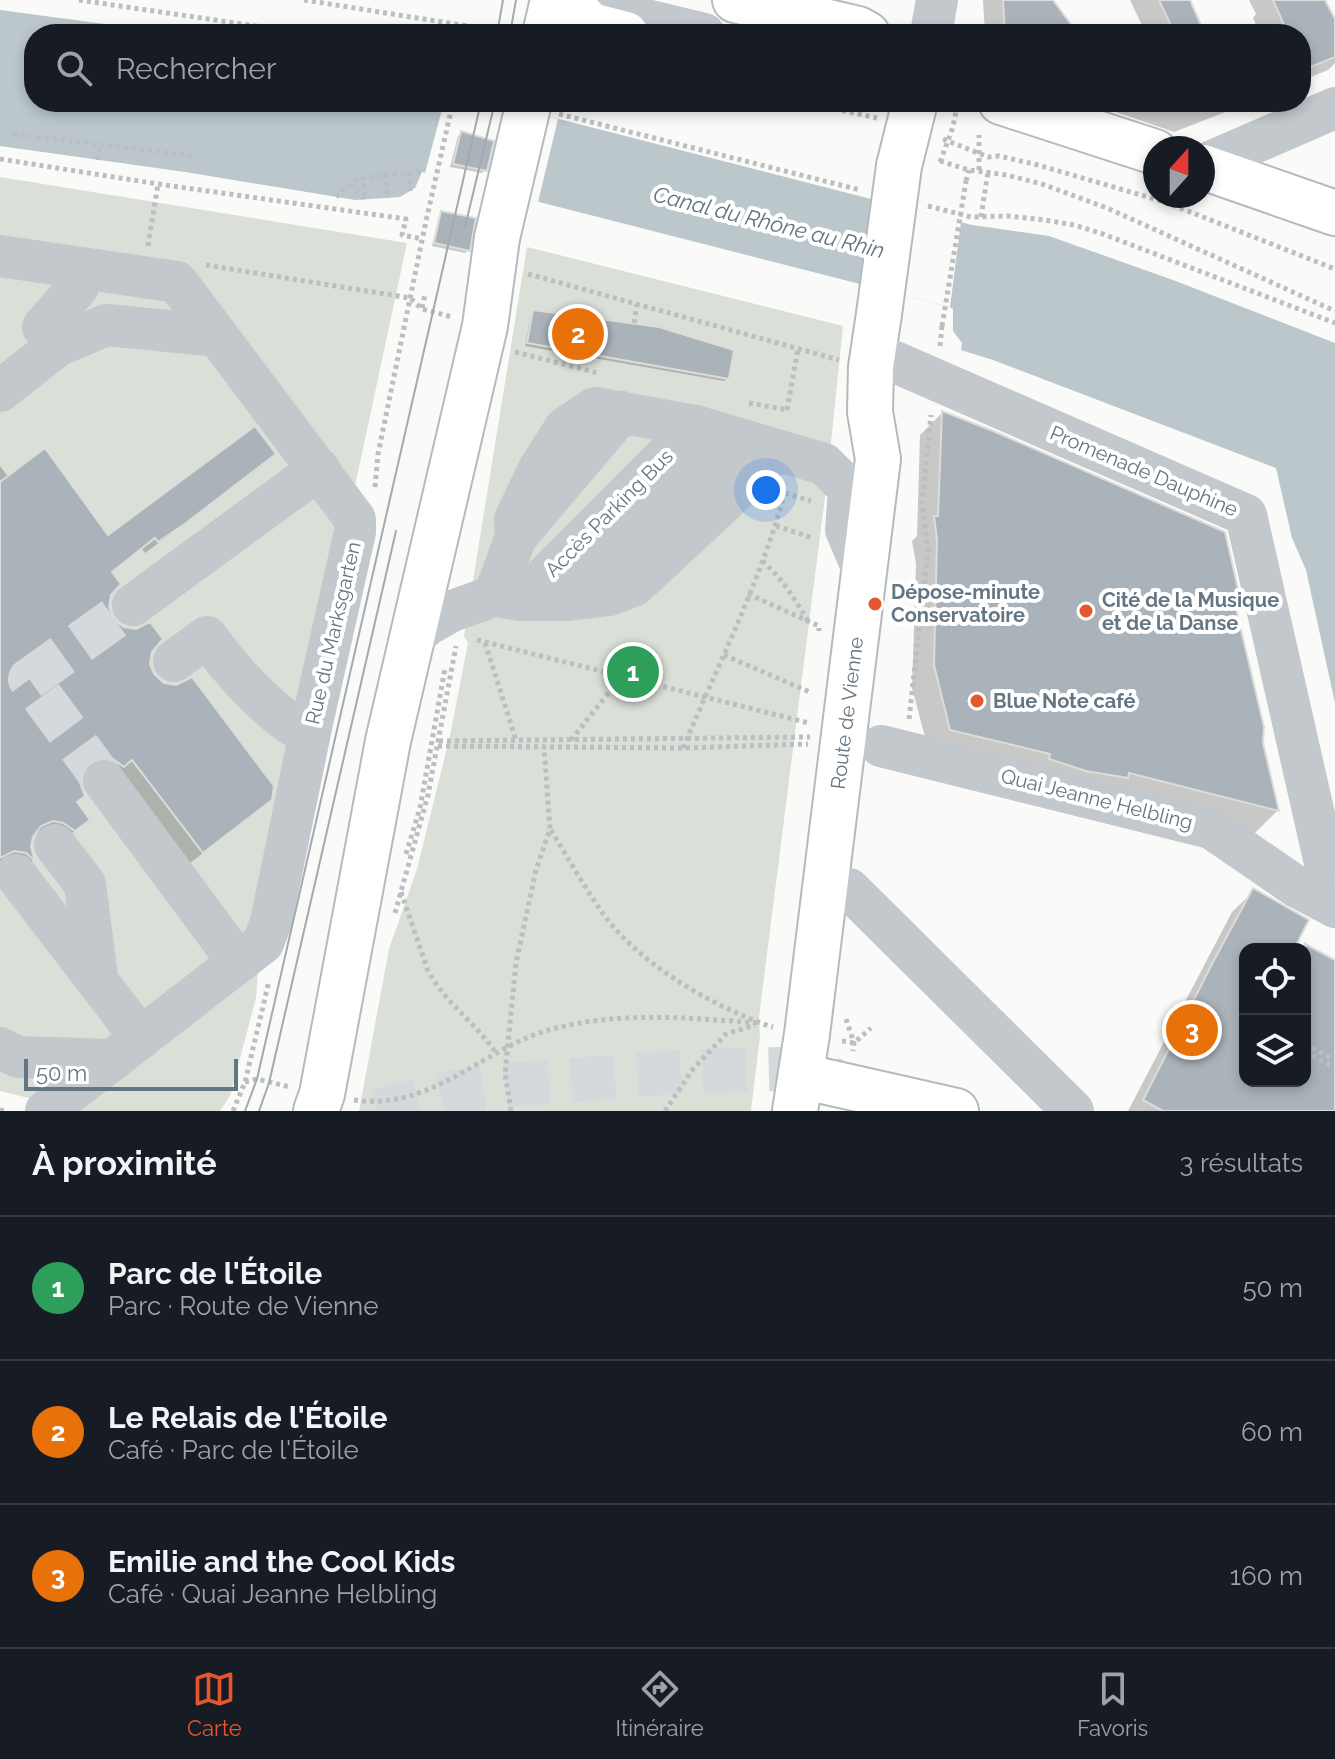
<!DOCTYPE html>
<html lang="fr">
<meta charset="utf-8">
<style>
:root{--surface:#171b24;--page:#242831;--text:#f1f3f6;--muted:#9ea1a6;--line:#363941;--accent:#e4572e}
body{margin:0;font-family:Raleway,sans-serif;background:var(--page);color:var(--text)}
.controls{position:absolute;right:24px;bottom:24px;display:grid;overflow:hidden;border-radius:16px;box-shadow:0 4px 12px #0003}
.controls button{width:72px;height:72px;display:grid;place-items:center;padding:0;border:0;border-bottom:2px solid var(--line);background:var(--surface);color:var(--text);font:40px sans-serif}
.compass{position:absolute;left:1143px;top:136px;width:72px;height:72px;border-radius:50%;background:var(--surface);box-shadow:0 4px 12px #0003;rotate:21deg}
.scale{position:absolute;left:24px;bottom:20px;width:214px;box-sizing:border-box;padding-left:8px;border:4px solid #657683;border-top:0;font-size:22px;line-height:28px;white-space:nowrap;color:#657683;-webkit-text-stroke:6px #fff;paint-order:stroke}
.you{position:absolute;left:766px;top:490px;width:28px;height:28px;margin:-20px;border:6px solid #fff;border-radius:50%;background:#1a73e8;box-shadow:0 0 0 12px #1a73e833}
.badge{display:grid;place-items:center;width:52px;height:52px;border-radius:50%;background:var(--accent);color:#fff;font-size:26px;font-weight:700}
.pin{position:absolute;translate:-50% -50%;border:4px solid #fff;box-shadow:0 2px 8px #0006}
.list{margin:0;padding:0;list-style:none}
h2{display:flex;justify-content:space-between;align-items:center;height:104px;margin:0;padding:0 32px;font-size:34px}
h2 small{font-size:26px;font-weight:400;color:var(--muted)}
.list li{display:grid;grid-template-columns:52px 1fr auto;gap:24px;align-items:center;box-sizing:border-box;height:144px;padding:0 32px;border-top:2px solid var(--line)}
.list b{display:block;font-size:30px;white-space:nowrap}
.list p{margin:0;font-size:26px;white-space:nowrap;color:var(--muted)}
.list em{font-size:26px;font-style:normal;color:var(--muted)}
.icon{flex:none;width:44px;height:44px;fill:none;stroke:currentColor;stroke-width:2;stroke-linecap:round;stroke-linejoin:round}
.map{position:relative;flex:none;width:1335px;height:1111px;overflow:hidden}
.search{position:absolute;background:var(--surface);box-shadow:0 4px 12px #0003;left:24px;right:24px;top:24px;height:88px;display:flex;align-items:center;gap:20px;box-sizing:border-box;padding:0 28px;border-radius:32px;color:var(--muted);font-size:30px}
.sheet{height:536px;background:var(--surface)}
nav{display:flex;justify-content:space-around;align-items:center;box-sizing:border-box;height:112px;border-top:2px solid var(--line);background:var(--surface);font-size:22px;color:var(--muted)}
nav a{display:grid;justify-items:center;gap:4px}
nav .on{color:var(--accent)}
.map>svg:first-child{display:block}
.green{fill:#dadfd7}
.water{fill:#bbc7cb}
.pier{fill:#fafaf8}
.shadow{fill:#0003;fill-rule:evenodd}
.building{fill:#aab3b9;stroke:#dcdcda;stroke-width:2}
.lines{fill:none;stroke-linecap:round;stroke-linejoin:round}
.minor-tunnel{stroke:#d5d9db;stroke-width:42;stroke-dasharray:42 21;stroke-linecap:butt}
.highway-tunnel{stroke:#d5d9db;stroke-width:44;stroke-dasharray:44 22;stroke-linecap:butt}
.major-casing{stroke:#b5babe;stroke-width:48}
.path{stroke:#bbbfc2;stroke-width:5;stroke-dasharray:4 4;stroke-linecap:butt}
.minor{stroke:#c3c8cc;stroke-width:42}
.major{stroke:#fff;stroke-width:44}
.tram{stroke:#a2aab0;stroke-width:2}
.major-bridge-casing{stroke:#b5babe;stroke-width:48;stroke-linecap:butt}
.path-bridge{stroke:#bbbfc2;stroke-width:5;stroke-dasharray:4 4;stroke-linecap:butt}
.major-bridge{stroke:#fff;stroke-width:44}
.poi-dot{fill:#e4572e;stroke:#fff;stroke-width:3}
.labels{text-anchor:middle;dominant-baseline:central;stroke-width:8;stroke-linejoin:round;paint-order:stroke}
.street-label{font-size:20px;fill:#657683;stroke:#fff}
.poi-label{font-size:20px;font-weight:bold;fill:#657683;stroke:#fff;text-anchor:start}
.water-label{font-size:22px;font-style:italic;fill:#60757c;stroke:#fff}
</style>
<div class="map">
<svg width="1335" height="1111" viewBox="0 0 1335 1111">
<rect width="100%" height="100%" fill="#fafaf8"/>
<g class="green">
<polygon points="0,177 407,243 261,926 256,998 230,1096 220,1111 82,1111 0,1091"/>
<polygon points="527,247 843,326 827,481 759,1017 760,1036 751,1111 359,1111 389,949 417,869 450,736 468,643 464,636"/>
</g>
<polygon class="water" points="0,10 180,34 34,34 34,102 488,102 563,120 972,225 1049,236 1173,280 1335,343 1335,703 1306,570 1292,538 1276,468 993,360 961,350 962,343 953,331 953,309 950,307 422,172 415,188 400,197 355,200 185,172 0,146"/>
<g class="pier">
<polygon points="444,102 487,102 558,119 538,202 425,173"/>
<polygon points="871,199 961,222 950,307 860,284"/>
</g>
<g class="shadow">
<polygon points="983,0 1050,0 1067,23 1099,34 985,34"/>
<polygon points="1130,0 1188,0 1203,34 1146,34"/>
<polygon points="1249,0 1323,0 1329,12 1332,11 1335,18 1335,63 1328,70 1301,81 1301,34 1260,34 1253,18 1256,14"/>
<polygon points="1087,102 1251,102 1174,132"/>
<polygon points="461,133 485,170 482,173 450,167 458,136"/>
<polygon points="442,213 468,250 465,253 432,246 439,216"/>
<polygon points="534,312 727,378 724,381 525,346 531,315"/>
<polygon points="942,413 1232,597 1261,743 1277,811 1255,833 929,752 912,688 916,564 912,541 917,536 920,435"/>
<polygon points="274,454 262,466 171,534 145,553 142,549 111,573 107,609 113,621 150,651 148,665 153,677 270,799 257,812 190,863 100,770 87,768 80,771 75,803 88,819 62,842 39,832 31,836 29,849 34,859 23,871 0,862 0,466 9,478 107,538"/>
<path d="M1254,891L1295,941L1335,963V1111H1128L1232,912ZM1245,949H1305V1081H1245Z"/>
</g>
<g class="building">
<polygon points="1003,0 1053,0 1078,34 1005,34"/>
<polygon points="1159,0 1190,0 1205,34 1175,34"/>
<polygon points="1273,0 1325,0 1335,19 1335,57 1301,71 1301,34 1288,34"/>
<polygon points="461,131 494,141 487,171 453,164"/>
<polygon points="441,211 476,218 470,251 434,243"/>
<polygon points="533,310 659,327 734,350 729,379 527,343"/>
<polygon points="942,411 993,431 1225,532 1239,593 1233,596 1264,727 1263,743 1279,811 1129,773 1128,778 1086,771 1049,759 1050,754 950,730 934,665 937,540 934,516 938,516"/>
<polygon points="255,426 276,454 186,523 158,542 155,538 112,572 121,584 111,595 109,607 114,620 124,627 136,629 150,622 163,639 152,652 150,664 154,674 164,683 176,685 192,677 274,786 272,800 203,853 132,760 124,767 113,759 101,757 90,761 82,771 80,783 85,796 77,802 90,820 75,831 63,823 53,821 41,826 33,837 31,847 35,861 26,853 14,851 0,858 0,482 45,448 108,535"/>
<polygon points="1253,888 1309,920 1294,949 1245,949 1245,1081 1305,1081 1305,944 1335,960 1335,1111 1163,1111 1143,1100 1213,962"/>
</g>
<g class="lines">
<polyline class="minor-tunnel" points="104,781 29,679 133,605"/>
<polyline class="highway-tunnel" points="376,1111 450,1093 520,1084 693,1071 778,1069 839,1081"/>
<defs>
<g id="major">
<polyline points="565,0 591,25 626,34"/>
<polyline points="735,0 858,29 867,34"/>
<polyline points="545,34 553,0"/>
<polyline points="1001,102 1155,152"/>
<polyline points="899,166 915,102"/>
<polyline points="1203,167 1335,213"/>
<polyline points="801,1076 956,1111"/>
<polyline points="316,1111 322,1094 388,741 485,326 497,238"/>
<polyline points="795,1111 807,1034 878,459 870,412 871,367 879,314"/>
</g>
</defs>
<use href="#major" class="major-casing"/>
<g class="path">
<polyline points="79,0 310,34"/>
<polyline points="304,0 512,33"/>
<polyline points="803,102 877,118"/>
<polyline points="559,114 860,190"/>
<polyline points="13,134 194,156"/>
<polyline points="943,139 988,157 999,156 1038,165 1165,202 1335,269"/>
<polyline points="0,159 158,184 406,219 402,235 422,239"/>
<polyline points="98,160 100,145"/>
<polyline points="940,161 969,170 1007,175 1042,184 1107,208 1335,311"/>
<polyline points="940,162 953,127 958,102"/>
<polyline points="979,170 979,135"/>
<polyline points="409,172 410,191"/>
<polyline points="385,174 388,198"/>
<polyline points="966,181 969,170"/>
<polyline points="351,184 365,199 363,177"/>
<polyline points="336,197 358,178 421,172"/>
<polyline points="928,206 971,217 1008,216 1045,220 1074,225 1103,234 1335,323"/>
<polyline points="981,217 988,172"/>
<polyline points="148,246 158,184"/>
<polyline points="206,265 410,298 422,309 452,317"/>
<polyline points="528,274 839,360"/>
<polyline points="422,308 425,294"/>
<polyline points="634,323 637,304"/>
<polyline points="940,346 942,326"/>
<polyline points="515,352 598,373"/>
<polyline points="749,403 788,410"/>
<polyline points="787,410 798,349"/>
<polyline points="375,487 378,454 426,221 453,102"/>
<polyline points="785,493 811,501"/>
<polyline points="776,526 813,538"/>
<path d="M762,561C782,578 794,598 808,621"/>
<polyline points="748,594 819,626 819,631"/>
<polyline points="477,640 809,723"/>
<polyline points="485,643 516,740"/>
<polyline points="724,655 812,693"/>
<polyline points="909,719 928,551 922,503 931,415"/>
<polyline points="571,740 622,676"/>
<polyline points="439,741 810,737"/>
<polyline points="438,746 683,748 808,744"/>
<path d="M683,748C719,663 761,580 785,492"/>
<path d="M551,830C567,856 582,883 599,908C628,951 676,983 722,1006C739,1014 755,1022 773,1027"/>
<polyline points="406,854 420,808 445,668"/>
<path d="M401,892L428,971C447,1005 476,1023 496,1053"/>
<polyline points="395,913 428,795 456,646"/>
<polyline points="846,1019 854,1043 853,1051"/>
<polyline points="842,1041 854,1043 871,1028"/>
<polyline points="1305,1044 1333,1059"/>
<polyline points="1305,1052 1330,1065"/>
<polyline points="245,1082 257,1079 290,1087"/>
<path d="M354,1100C433,1111 482,1048 552,1029C620,1011 691,1018 759,1023"/>
<polyline points="0,1110 5,1111"/>
<polyline points="233,1111 245,1082 269,981"/>
<polyline points="511,1111 505,1073 516,963 536,870 550,829 544,747"/>
<polyline points="665,1111 693,1069 726,1034 755,1025"/>
</g>
<g class="minor">
<polyline points="586,3 605,10 704,34"/>
<polyline points="931,34 937,0"/>
<polyline points="1203,165 1335,108"/>
<polyline points="0,256 177,282 355,519 355,532 312,723 271,922 263,943 46,1111"/>
<polyline points="43,327 78,287 82,268"/>
<polyline points="895,362 1246,515 1335,907"/>
<polyline points="0,391 57,346 106,325 218,336"/>
<polyline points="516,537 515,519 539,469 565,428 595,408 695,426"/>
<polyline points="494,596 516,537 622,412"/>
<polyline points="522,600 695,426 824,464 849,489 846,530 864,572"/>
<polyline points="568,600 737,438"/>
<polyline points="133,605 319,469"/>
<polyline points="410,640 427,625 452,611 494,596 522,600 568,600 610,595 635,585 753,475 776,450"/>
<path d="M174,661L207,637C231,670 259,701 292,725"/>
<polyline points="881,746 1211,828 1297,887 1335,907"/>
<polyline points="104,781 238,962"/>
<polyline points="55,845 85,884 97,977"/>
<polyline points="16,875 141,1038"/>
<polyline points="849,889 1073,1111"/>
<polyline points="0,1048 18,1057 113,1060"/>
</g>
<use href="#major" class="major"/>
<g class="tram">
<polyline points="497,34 503,0"/>
<polyline points="510,34 516,0"/>
<polyline points="465,227 495,102"/>
<polyline points="245,1111 257,1079 481,102"/>
<polyline points="259,1111 269,1083 396,531"/>
</g>
<defs>
<g id="major-bridge">
<polyline points="497,238 529,102"/>
<polyline points="879,314 899,166"/>
</g>
</defs>
<use href="#major-bridge" class="major-bridge-casing"/>
<polyline class="path-bridge" points="942,326 966,181"/>
<use href="#major-bridge" class="major-bridge"/>
</g>
<g class="poi-dot">
<circle cx="875" cy="604" r="8"/>
<circle cx="1086" cy="611" r="8"/>
<circle cx="977" cy="701" r="8"/>
</g>
<g class="labels">
<g class="street-label">
<text transform="translate(1144 471) rotate(23)">Promenade Dauphine</text>
<text transform="translate(609 513) rotate(-45)">Accès Parking Bus</text>
<text transform="translate(333 633) rotate(-77)">Rue du Marksgarten</text>
<text transform="translate(847 713) rotate(-83)">Route de Vienne</text>
<text transform="translate(1097 799) rotate(14)">Quai Jeanne Helbling</text>
</g>
<g class="poi-label">
<text x="891" y="592">Dépose-minute<tspan x="891" dy="23">Conservatoire</tspan></text>
<text x="1102" y="600">Cité de la Musique<tspan x="1102" dy="23">et de la Danse</tspan></text>
<text x="993" y="701">Blue Note café</text>
</g>
<g class="water-label">
<text transform="translate(769 222) rotate(14)">Canal du Rhône au Rhin</text>
</g>
</g>
</svg>
<div class="controls">
<button><svg class="icon" aria-label="locate" viewBox="0 0 24 24"><circle cx="12" cy="12" r="6"/><path d="M12 2v4M12 18v4M2 12h4M18 12h4"/></svg></button>
<button><svg class="icon" aria-label="layers" viewBox="0 0 24 24"><path d="M12 4l9 5-9 5-9-5zM3 14l9 5 9-5"/></svg></button>
</div>
<svg class="compass" viewBox="-18 -18 36 36"><path d="M0-13l5 13h-10z" fill="#e53935"/><path d="M0 13l5-13h-10z" fill="#9ea1a6"/></svg>
<div class="scale">50 m</div>
<div class="you"></div>
<div class="pin badge" style="left:633px;top:672px;background:#2e9e5b">1</div>
<div class="pin badge" style="left:578px;top:334px;background:#e8710a">2</div>
<div class="pin badge" style="left:1192px;top:1030px;background:#e8710a">3</div>
<div class="search"><svg class="icon" aria-label="search" viewBox="0 0 24 24"><circle cx="10" cy="10" r="6"/><path d="M15 15l6 6"/></svg>Rechercher</div>
</div>
<section class="sheet">
<h2>À proximité<small>3 résultats</small></h2>
<ul class="list">
<li><span class="badge" style="background:#2e9e5b">1</span><div><b>Parc de l'Étoile</b><p>Parc · Route de Vienne</p></div><em>50 m</em></li>
<li><span class="badge" style="background:#e8710a">2</span><div><b>Le Relais de l'Étoile</b><p>Café · Parc de l'Étoile</p></div><em>60 m</em></li>
<li><span class="badge" style="background:#e8710a">3</span><div><b>Emilie and the Cool Kids</b><p>Café · Quai Jeanne Helbling</p></div><em>160 m</em></li>
</ul>
</section>
<nav>
<a class="on"><svg class="icon" aria-label="map" viewBox="0 0 24 24"><path d="M3 6l6-2 6 2 6-2v14l-6 2-6-2-6 2zM9 4v14M15 6v14"/></svg>Carte</a>
<a><svg class="icon" aria-label="directions" viewBox="0 0 24 24"><path d="M12 3l9 9-9 9-9-9zM9 14v-3h6M13 9l2 2-2 2"/></svg>Itinéraire</a>
<a><svg class="icon" aria-label="saved" viewBox="0 0 24 24"><path d="M7 4h10v16l-5-4-5 4z"/></svg>Favoris</a>
</nav>
